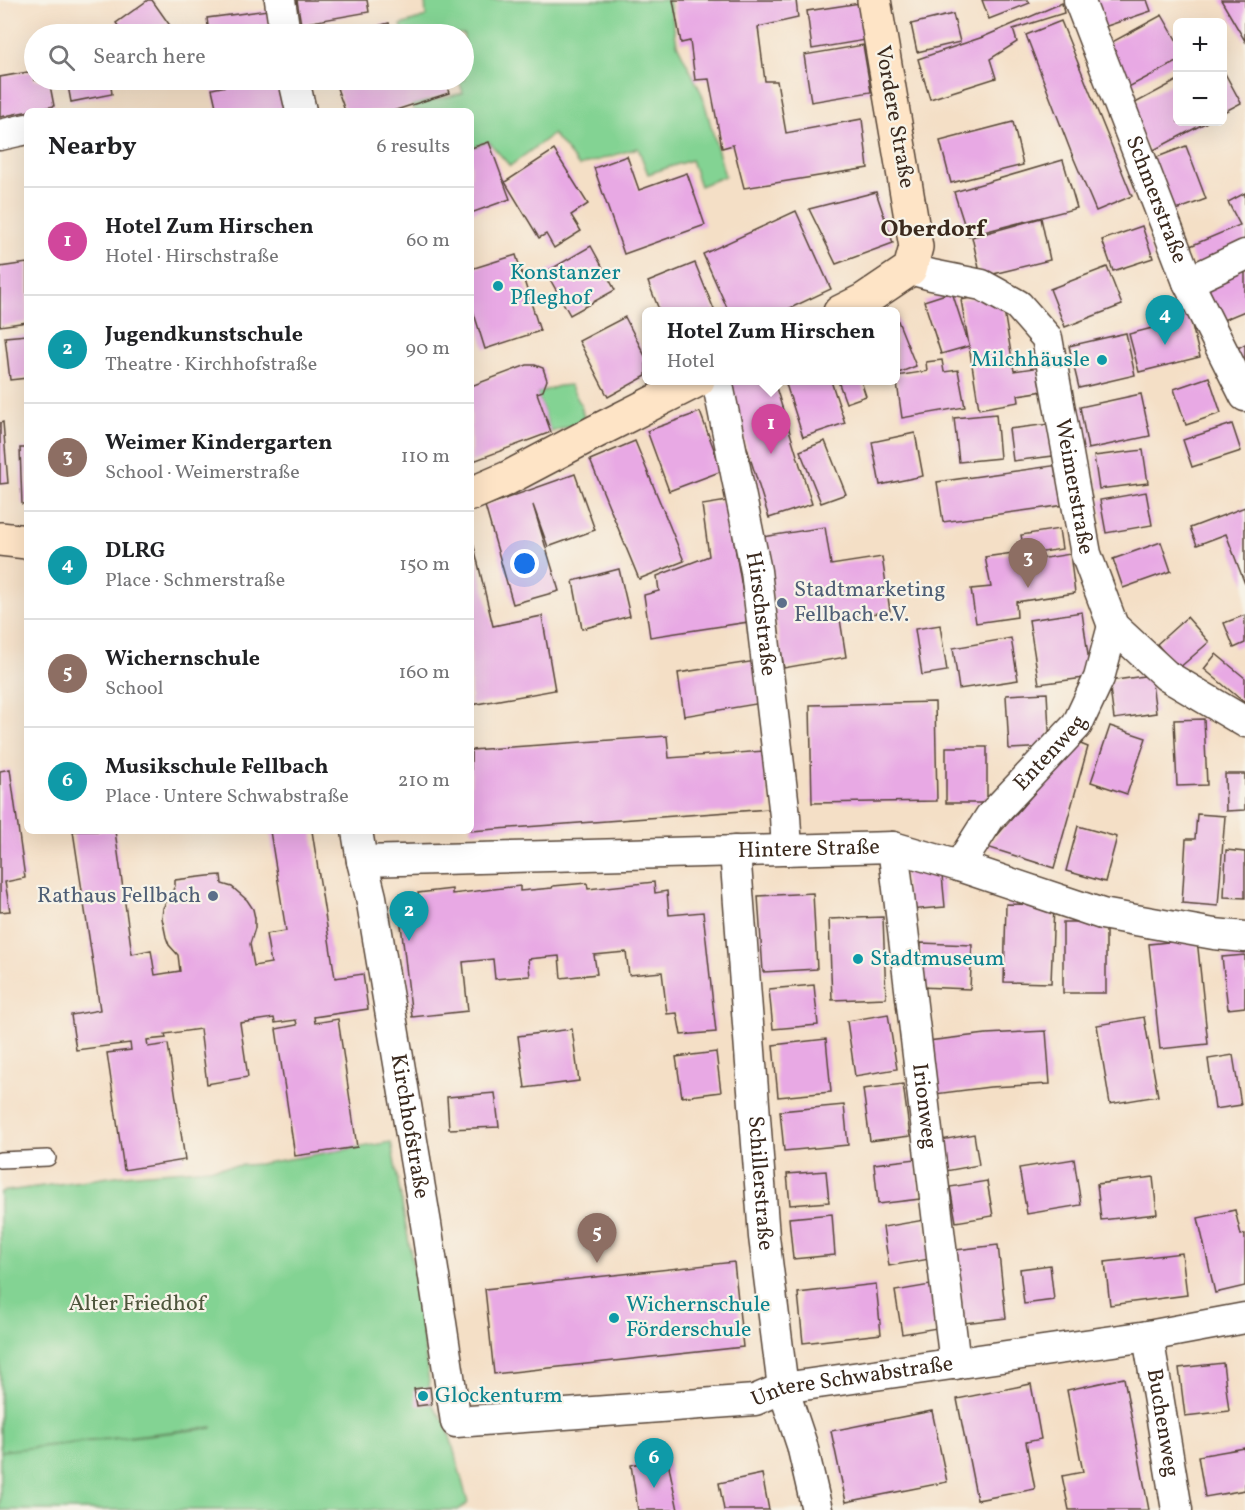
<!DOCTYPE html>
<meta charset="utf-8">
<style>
:root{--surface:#fff;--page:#f2f2f2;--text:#202124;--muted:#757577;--line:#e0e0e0;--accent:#0f766e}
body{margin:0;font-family:Vollkorn,serif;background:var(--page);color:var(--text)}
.controls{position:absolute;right:18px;top:18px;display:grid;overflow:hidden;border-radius:9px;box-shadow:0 6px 24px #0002}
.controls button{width:54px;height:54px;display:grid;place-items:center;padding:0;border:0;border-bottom:2px solid var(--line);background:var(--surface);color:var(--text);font:30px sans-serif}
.you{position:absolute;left:525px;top:564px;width:21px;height:21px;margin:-15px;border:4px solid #fff;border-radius:50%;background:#1a73e8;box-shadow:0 0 0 9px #1a73e833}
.badge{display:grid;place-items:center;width:39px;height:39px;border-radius:50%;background:var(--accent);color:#fff;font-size:20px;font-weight:700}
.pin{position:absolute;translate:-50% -50px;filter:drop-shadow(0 2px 3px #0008)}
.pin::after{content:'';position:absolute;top:32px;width:21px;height:18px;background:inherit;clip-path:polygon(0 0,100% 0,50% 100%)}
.popup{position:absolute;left:642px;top:307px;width:258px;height:78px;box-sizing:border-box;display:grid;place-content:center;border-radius:9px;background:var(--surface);filter:drop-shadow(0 2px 4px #0005);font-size:20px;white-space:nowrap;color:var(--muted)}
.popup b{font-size:22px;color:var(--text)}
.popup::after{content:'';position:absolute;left:50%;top:100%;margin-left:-12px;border:12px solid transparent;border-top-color:var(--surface)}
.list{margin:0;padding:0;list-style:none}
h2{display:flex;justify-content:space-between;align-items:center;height:78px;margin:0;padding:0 24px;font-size:26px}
h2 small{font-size:20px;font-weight:400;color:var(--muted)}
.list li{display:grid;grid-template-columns:39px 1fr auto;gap:18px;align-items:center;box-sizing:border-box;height:108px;padding:0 24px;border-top:2px solid var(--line)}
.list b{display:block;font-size:22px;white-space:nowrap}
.list p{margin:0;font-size:20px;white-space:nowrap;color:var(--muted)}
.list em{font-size:20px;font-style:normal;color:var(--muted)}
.icon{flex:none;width:33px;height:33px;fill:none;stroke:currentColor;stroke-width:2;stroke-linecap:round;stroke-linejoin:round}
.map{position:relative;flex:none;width:1245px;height:1510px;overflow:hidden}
.search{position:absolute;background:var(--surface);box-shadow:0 6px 24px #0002;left:24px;top:24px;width:450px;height:66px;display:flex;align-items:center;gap:15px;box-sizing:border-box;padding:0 21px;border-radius:33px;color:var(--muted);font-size:22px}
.panel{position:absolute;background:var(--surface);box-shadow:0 6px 24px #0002;left:24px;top:108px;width:450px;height:726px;border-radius:9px}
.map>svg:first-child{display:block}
.green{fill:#83d393;stroke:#5f7e58;stroke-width:1.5;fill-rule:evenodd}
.building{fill:#e8a9e4}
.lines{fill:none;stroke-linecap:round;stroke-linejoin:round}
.lane-casing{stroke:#574537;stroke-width:18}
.street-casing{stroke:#574537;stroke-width:33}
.secondary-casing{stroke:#574537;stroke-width:36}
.lane{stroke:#fff;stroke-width:15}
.street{stroke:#fff;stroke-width:30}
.secondary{stroke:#fee4c6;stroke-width:33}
.culture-dot{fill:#0f9aa8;stroke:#f7f3e8;stroke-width:2}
.service-dot{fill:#5c6f8a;stroke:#f7f3e8;stroke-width:2}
.labels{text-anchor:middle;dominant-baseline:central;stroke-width:4.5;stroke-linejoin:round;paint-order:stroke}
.street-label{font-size:22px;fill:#3b2a1e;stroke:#f7f3e8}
.culture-label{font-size:22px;fill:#0d838f;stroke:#f7f3e8;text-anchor:start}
.service-label{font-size:22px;fill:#4e5e75;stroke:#f7f3e8;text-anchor:start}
.park-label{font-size:22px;fill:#4d543b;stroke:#f7f3e8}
.neighbourhood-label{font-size:24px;font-weight:bold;fill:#3b2a1e;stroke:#f7f3e8}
</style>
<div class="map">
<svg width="1245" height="1510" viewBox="0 0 1245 1510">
<rect width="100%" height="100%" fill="#f7f3e8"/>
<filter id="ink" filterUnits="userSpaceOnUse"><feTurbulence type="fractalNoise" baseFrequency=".0167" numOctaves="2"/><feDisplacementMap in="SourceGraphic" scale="12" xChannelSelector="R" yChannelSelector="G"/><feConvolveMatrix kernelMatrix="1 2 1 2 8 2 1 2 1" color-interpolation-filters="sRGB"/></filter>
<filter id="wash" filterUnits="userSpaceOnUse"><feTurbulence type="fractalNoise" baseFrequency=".008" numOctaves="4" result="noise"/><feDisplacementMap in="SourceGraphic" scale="24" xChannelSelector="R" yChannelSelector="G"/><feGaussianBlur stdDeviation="1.35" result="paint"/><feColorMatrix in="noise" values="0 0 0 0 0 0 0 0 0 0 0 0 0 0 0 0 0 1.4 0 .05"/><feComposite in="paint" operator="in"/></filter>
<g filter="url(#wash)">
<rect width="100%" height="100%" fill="#f4dfc6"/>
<g class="green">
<polygon points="425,0 669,0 677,44 702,94 725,176 700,186 691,160 648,174 638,148 579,166 553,134 510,166 489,142 471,148 471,111 414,111 412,105 463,93 459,80 464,80 464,34 404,34 401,25 426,17"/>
<polygon points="570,385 581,405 584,418 580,423 551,432 537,393 559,386"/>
<path d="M391,1142L414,1271L432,1404L447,1425L468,1503L458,1510H0V1192L124,1175L259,1164ZM212,1427V1428L1,1451Z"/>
</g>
<g id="blocks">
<g class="building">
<polygon points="148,0 152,0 176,34 124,34 116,23"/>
<polygon points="297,0 367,0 369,12 301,24"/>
<polygon points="673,0 796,0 798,18 758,27 765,81 777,81 786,133 862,119 868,168 744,188 733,145 722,148 709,79 695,80 690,41 681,43"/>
<polygon points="982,0 1028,0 1030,3 989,19"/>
<polygon points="1091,0 1147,0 1151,11 1101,28"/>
<polygon points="1221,0 1245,0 1245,41"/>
<polygon points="860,3 866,40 812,49 807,11"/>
<polygon points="1062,3 1064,13 1013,29 1017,42 990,59 996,78 930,99 918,59 983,37"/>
<polygon points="268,10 271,34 209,34 207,18"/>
<polygon points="953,14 960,42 917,52 911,24"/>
<polygon points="1162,15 1178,43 1178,61 1121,91 1103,47"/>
<polygon points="1061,21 1132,196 1096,211 1071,152 1026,35"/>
<polygon points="389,23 392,34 348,34"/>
<polygon points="863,45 871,92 811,102 804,55"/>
<polygon points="1222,68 1241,103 1222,113"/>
<polygon points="34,71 34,80 49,80 54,106 0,117 0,77"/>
<polygon points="67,80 110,80 112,94 71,102"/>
<polygon points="254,80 281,80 288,111 217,111 212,89"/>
<polygon points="310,80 333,80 312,86"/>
<polygon points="370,80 445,80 449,93 393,111 345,111 337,88"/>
<polygon points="1178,80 1178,122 1207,122 1150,152 1126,108"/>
<polygon points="1013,122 1023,165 951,183 940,141"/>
<polygon points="489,142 510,199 471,213 471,148"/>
<polygon points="1186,146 1206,199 1166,214 1147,161"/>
<polygon points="554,150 588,204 571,215 581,231 554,248 546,234 539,238 505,182"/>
<polygon points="627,156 639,190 687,173 705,225 624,254 594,168"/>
<polygon points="1063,160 1077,208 968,236 954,192"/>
<polygon points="876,192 893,243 836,264 809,209"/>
<polygon points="1245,193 1245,242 1196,266 1188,247 1240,225 1228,202"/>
<polygon points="796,211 831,289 782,312 729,312 703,254"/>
<polygon points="1041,218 1050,260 981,277 972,237"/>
<polygon points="1142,226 1153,258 1113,271 1102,240"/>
<polygon points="591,246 615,290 570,315 546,272"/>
<polygon points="516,255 540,331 485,349 471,304 471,269"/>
<polygon points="27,263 27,322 0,326 0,267"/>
<polygon points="695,263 715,312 660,312 648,282"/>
<polygon points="1107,267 1122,305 1065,327 1050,289"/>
<polygon points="1245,267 1245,311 1216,323 1200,286"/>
<polygon points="952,292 969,345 961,300 987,295 1003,305 1014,371 1040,367 1044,391 1018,395 1019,402 979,409 969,346 941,354 924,301"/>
<polygon points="1187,306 1200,357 1139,372 1129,334 1160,326 1156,314"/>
<polygon points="896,316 916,366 896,374"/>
<polygon points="625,317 646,358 646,376 608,397 579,341"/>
<polygon points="1126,333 1135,375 1079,388 1069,346"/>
<polygon points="27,335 27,378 10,380 5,337"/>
<polygon points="1245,344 1245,387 1227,354"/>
<polygon points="942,360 944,372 958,370 965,407 902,418 896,376 927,371 926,362"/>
<polygon points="527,365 535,365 543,368 547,380 543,391 537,393 551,432 471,462 471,386"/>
<polygon points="1209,377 1221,413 1186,425 1174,389"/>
<polygon points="726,381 774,381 812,504 769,518"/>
<polygon points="785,381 831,381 845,423 803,437"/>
<polygon points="838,381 861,381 866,396 846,403"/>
<polygon points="1141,394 1150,436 1088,449 1080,407"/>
<polygon points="700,412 722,471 669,491 647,431"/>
<polygon points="996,414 1000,458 959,462 954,418"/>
<polygon points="3,422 8,483 0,484 0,423"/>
<polygon points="1049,424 1053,456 1013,461 1009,429"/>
<polygon points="1232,424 1241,451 1192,467 1183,440"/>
<polygon points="915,433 923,476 880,485 872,442"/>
<polygon points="635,441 684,561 639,579 590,460"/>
<polygon points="825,441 846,494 821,503 800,451"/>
<polygon points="20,448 27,448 27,504 22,504"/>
<polygon points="1143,450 1148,483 1099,489 1094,456"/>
<polygon points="1059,465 1065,505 943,522 937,482"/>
<polygon points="575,474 595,530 548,547 533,505 559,591 513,604 485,506"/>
<polygon points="1146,492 1152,525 1106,533 1100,500"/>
<polygon points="727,501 748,622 650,637 644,595 659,591 657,576 709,556 702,505"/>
<polygon points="1245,507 1245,584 1226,534 1197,545 1190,528"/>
<polygon points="825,527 831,565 882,557 890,611 840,619 846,657 784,668 762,537"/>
<polygon points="1059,529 1062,549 1025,555 1021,535"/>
<polygon points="471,534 493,626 542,616 555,690 471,705"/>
<polygon points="1161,542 1171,571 1123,588 1113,559"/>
<polygon points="1020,552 1021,562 1070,554 1075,593 1016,602 1017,617 976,623 971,589 991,587 985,557"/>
<polygon points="619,569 630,616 582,629 573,581"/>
<polygon points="1082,612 1091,677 1039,684 1029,620"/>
<polygon points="1245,615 1245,643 1234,648 1224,623"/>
<polygon points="1187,617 1209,642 1178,669 1157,644"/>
<polygon points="940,625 947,671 922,675 915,629"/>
<polygon points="1011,638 1018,680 959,689 953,648"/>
<polygon points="1216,654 1245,678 1245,703 1204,669"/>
<polygon points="756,661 762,703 684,716 678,673"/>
<polygon points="1151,675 1156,713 1114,719 1109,681"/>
<polygon points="1047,693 1050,747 1009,749 1006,695"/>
<polygon points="935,702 937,801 812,803 810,705"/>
<polygon points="1204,719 1207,785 1177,786 1174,720"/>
<polygon points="1110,726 1146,738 1127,794 1091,782"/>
<polygon points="667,736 669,758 764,751 769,809 471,831 471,750"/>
<polygon points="1078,743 1088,747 1054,868 987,847"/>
<rect x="946" y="747" width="41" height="56"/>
<polygon points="10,769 25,878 5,882 10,911 0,912 0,771"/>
<polygon points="1225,774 1245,774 1245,810 1226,811"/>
<polygon points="1197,814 1225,816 1218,906 1182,903 1186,839 1195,839"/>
<polygon points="1078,826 1117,837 1105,882 1066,871"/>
<polygon points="73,831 115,831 132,954 151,950 155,975 180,971 178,955 169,945 166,937 162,918 163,908 175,886 175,880 208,876 221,875 222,884 232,887 247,900 253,909 255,918 255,928 250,944 254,966 271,963 266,934 286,931 270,831 312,831 335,978 363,974 368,1009 314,1017 315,1023 338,1019 357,1147 295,1156 276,1029 297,1025 296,1020 275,1023 274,1018 240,1023 248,1077 207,1084 200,1029 165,1034 166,1038 147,1040 148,1047 168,1044 185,1160 124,1170 107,1053 131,1050 130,1043 76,1050 71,1015 100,1010"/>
<polygon points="1226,850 1245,852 1245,898 1224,897"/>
<polygon points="941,865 945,907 908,910 904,868"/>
<polygon points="654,882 655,893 667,891 669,915 703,912 716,1032 681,1035 677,1013 667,1014 662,972 629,975 626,952 594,955 597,974 561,978 559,956 528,959 530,976 495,979 493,959 463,962 468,1011 412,1017 399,908 420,906 418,893 452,889 452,894 520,886 520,891 552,888 553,886 587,883 588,889"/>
<polygon points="813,893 817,969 763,972 758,896"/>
<polygon points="1006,904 1054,905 1051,983 1004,982"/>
<polygon points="883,917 886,998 832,1000 829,919"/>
<rect x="1063" y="922" width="43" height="71"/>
<polygon points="1197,939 1208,1044 1160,1049 1149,944"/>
<polygon points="921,943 972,945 970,989 919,987"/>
<polygon points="1245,955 1245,1007 1228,1009 1222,957"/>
<polygon points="814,985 818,1025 773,1029 769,989"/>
<polygon points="888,1014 897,1069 855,1076 847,1021"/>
<polygon points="1144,1017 1158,1096 1110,1104 1097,1025"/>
<polygon points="572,1029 579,1081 525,1088 518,1036"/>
<polygon points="1046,1031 1050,1084 990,1087 935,1094 928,1041 986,1034"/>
<polygon points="826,1039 831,1092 778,1097 773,1045"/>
<polygon points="716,1052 721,1092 682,1097 676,1057"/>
<polygon points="1233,1055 1241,1105 1215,1109 1208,1059"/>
<polygon points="903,1084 910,1136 870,1141 863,1089"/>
<polygon points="495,1093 499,1127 449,1129 447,1097"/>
<polygon points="844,1105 848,1145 784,1151 780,1111"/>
<polygon points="974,1134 979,1165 946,1171 941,1140"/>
<polygon points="916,1159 920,1199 878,1204 874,1164"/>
<polygon points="1074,1159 1081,1205 1027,1214 1019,1168"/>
<polygon points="826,1171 829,1202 790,1205 787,1174"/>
<polygon points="1153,1177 1157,1214 1101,1220 1097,1184"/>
<polygon points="987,1181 993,1216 956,1222 950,1187"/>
<polygon points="1235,1210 1241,1235 1245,1234 1245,1286 1215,1293 1198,1218"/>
<polygon points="832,1214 835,1255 793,1259 789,1218"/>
<polygon points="924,1220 930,1259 889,1266 883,1227"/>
<polygon points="998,1245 1006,1318 964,1323 956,1250"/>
<polygon points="1182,1253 1187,1295 1110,1305 1105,1262"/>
<polygon points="734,1262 743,1347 494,1374 485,1289"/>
<polygon points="1050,1265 1054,1300 1024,1304 1020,1269"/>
<polygon points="876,1284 881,1334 803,1343 798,1293"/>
<polygon points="930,1285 937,1328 902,1334 895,1291"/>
<polygon points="1223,1363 1229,1411 1185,1416 1179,1368"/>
<polygon points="1124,1378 1149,1510 1069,1510 1062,1476 1083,1472 1067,1390"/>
<polygon points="1031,1384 1041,1439 1026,1442 1035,1489 977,1500 957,1399"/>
<polygon points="430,1387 432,1404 417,1406 414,1389"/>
<polygon points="932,1411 947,1482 846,1502 831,1431"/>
<polygon points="1245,1448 1245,1490 1205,1497 1198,1456"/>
<polygon points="667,1457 678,1510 638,1510 631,1465"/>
<polygon points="762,1474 769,1510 724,1510 719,1483"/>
</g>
</g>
</g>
<g filter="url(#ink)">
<use href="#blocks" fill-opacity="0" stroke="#574537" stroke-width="1.5"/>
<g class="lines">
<defs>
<polyline id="lane" points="0,1160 48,1158"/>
<g id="street">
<polyline points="280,0 285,34"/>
<path id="s1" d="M1079,0L1188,282L1245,396"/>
<polyline points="294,80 301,111"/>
<polyline points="0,135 27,129"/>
<path id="s2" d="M910,269L932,275L982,285L1018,305L1047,338L1086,554L1113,626L1167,676L1245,722"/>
<polyline points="1188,282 1245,255"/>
<path id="s3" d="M717,380L756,571L785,816L787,850"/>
<path id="s4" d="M357,831L362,861L371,897L426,1224L456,1422L755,1400L783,1388L1148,1336L1245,1318"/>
<path id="s5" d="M893,847L955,1364"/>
<path id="s6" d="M735,851L764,1237L783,1388L802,1445L817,1510"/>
<path id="s7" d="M362,861L893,847L959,866L1102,914L1214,934L1245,937"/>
<path id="s8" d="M959,866L990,817L1077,725L1099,678L1113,626"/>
<path id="s9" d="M1148,1336L1177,1510"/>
</g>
<g id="secondary">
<polyline points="840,312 864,300 910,269 916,247 874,0"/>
<polyline points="471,494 508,478 595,432 698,380"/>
<polyline points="0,539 27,542"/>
</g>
</defs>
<use href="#lane" class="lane-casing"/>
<use href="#street" class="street-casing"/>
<use href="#secondary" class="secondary-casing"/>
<use href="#lane" class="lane"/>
<use href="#street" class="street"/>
<use href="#secondary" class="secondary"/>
</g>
</g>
<g class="culture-dot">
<circle cx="498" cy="286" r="6"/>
<circle cx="1102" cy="360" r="6"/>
<circle cx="858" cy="959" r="6"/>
<circle cx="614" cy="1318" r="6"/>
<circle cx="423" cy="1396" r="6"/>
</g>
<g class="service-dot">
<circle cx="782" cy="603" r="6"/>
<circle cx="213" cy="896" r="6"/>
</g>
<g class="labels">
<g class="street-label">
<text transform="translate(894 117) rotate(80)">Vordere Straße</text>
<text stroke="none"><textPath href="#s1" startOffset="214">Schmerstraße</textPath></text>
<text stroke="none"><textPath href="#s2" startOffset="310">Weimerstraße</textPath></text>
<text stroke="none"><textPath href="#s3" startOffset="238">Hirschstraße</textPath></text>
<text stroke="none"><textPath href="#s8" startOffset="146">Entenweg</textPath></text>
<text stroke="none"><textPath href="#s7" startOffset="447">Hintere Straße</textPath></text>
<text stroke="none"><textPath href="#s5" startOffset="261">Irionweg</textPath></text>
<text stroke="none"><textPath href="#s4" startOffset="300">Kirchhofstraße</textPath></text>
<text stroke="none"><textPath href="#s6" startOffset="333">Schillerstraße</textPath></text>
<text stroke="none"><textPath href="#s4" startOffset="999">Untere Schwabstraße</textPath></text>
<text stroke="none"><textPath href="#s9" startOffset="88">Buchenweg</textPath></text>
</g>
<g class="culture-label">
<text x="510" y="273">Konstanzer<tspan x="510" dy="25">Pfleghof</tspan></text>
<text x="1090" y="360" text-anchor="end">Milchhäusle</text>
<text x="870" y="959">Stadtmuseum</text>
<text x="626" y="1305">Wichernschule<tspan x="626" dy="25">Förderschule</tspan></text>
<text x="435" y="1396">Glockenturm</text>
</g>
<g class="service-label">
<text x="794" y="590">Stadtmarketing<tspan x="794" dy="25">Fellbach e.V.</tspan></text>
<text x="201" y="896" text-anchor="end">Rathaus Fellbach</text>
</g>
<g class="park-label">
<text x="137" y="1304">Alter Friedhof</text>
</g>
<g class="neighbourhood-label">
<text x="933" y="230">Oberdorf</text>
</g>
</g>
</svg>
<div class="controls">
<button>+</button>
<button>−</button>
</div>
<div class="you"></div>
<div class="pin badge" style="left:771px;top:454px;background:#d1479c">1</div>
<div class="popup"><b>Hotel Zum Hirschen</b>Hotel</div>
<div class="pin badge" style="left:409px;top:941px;background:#0f9aa8">2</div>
<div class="pin badge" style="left:1028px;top:588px;background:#8d6e63">3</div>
<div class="pin badge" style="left:1165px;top:345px;background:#0f9aa8">4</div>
<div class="pin badge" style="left:597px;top:1263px;background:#8d6e63">5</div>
<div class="pin badge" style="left:654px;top:1488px;background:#0f9aa8">6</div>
<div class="search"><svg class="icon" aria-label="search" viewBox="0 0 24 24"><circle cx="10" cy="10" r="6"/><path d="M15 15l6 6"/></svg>Search here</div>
<section class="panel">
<h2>Nearby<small>6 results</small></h2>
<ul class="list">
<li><span class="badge" style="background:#d1479c">1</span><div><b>Hotel Zum Hirschen</b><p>Hotel · Hirschstraße</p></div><em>60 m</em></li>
<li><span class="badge" style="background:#0f9aa8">2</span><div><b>Jugendkunstschule</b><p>Theatre · Kirchhofstraße</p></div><em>90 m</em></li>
<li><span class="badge" style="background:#8d6e63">3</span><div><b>Weimer Kindergarten</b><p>School · Weimerstraße</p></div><em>110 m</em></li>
<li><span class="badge" style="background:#0f9aa8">4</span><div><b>DLRG</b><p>Place · Schmerstraße</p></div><em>150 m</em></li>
<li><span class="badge" style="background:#8d6e63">5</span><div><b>Wichernschule</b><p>School</p></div><em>160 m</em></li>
<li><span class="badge" style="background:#0f9aa8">6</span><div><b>Musikschule Fellbach</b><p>Place · Untere Schwabstraße</p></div><em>210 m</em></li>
</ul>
</section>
</div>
